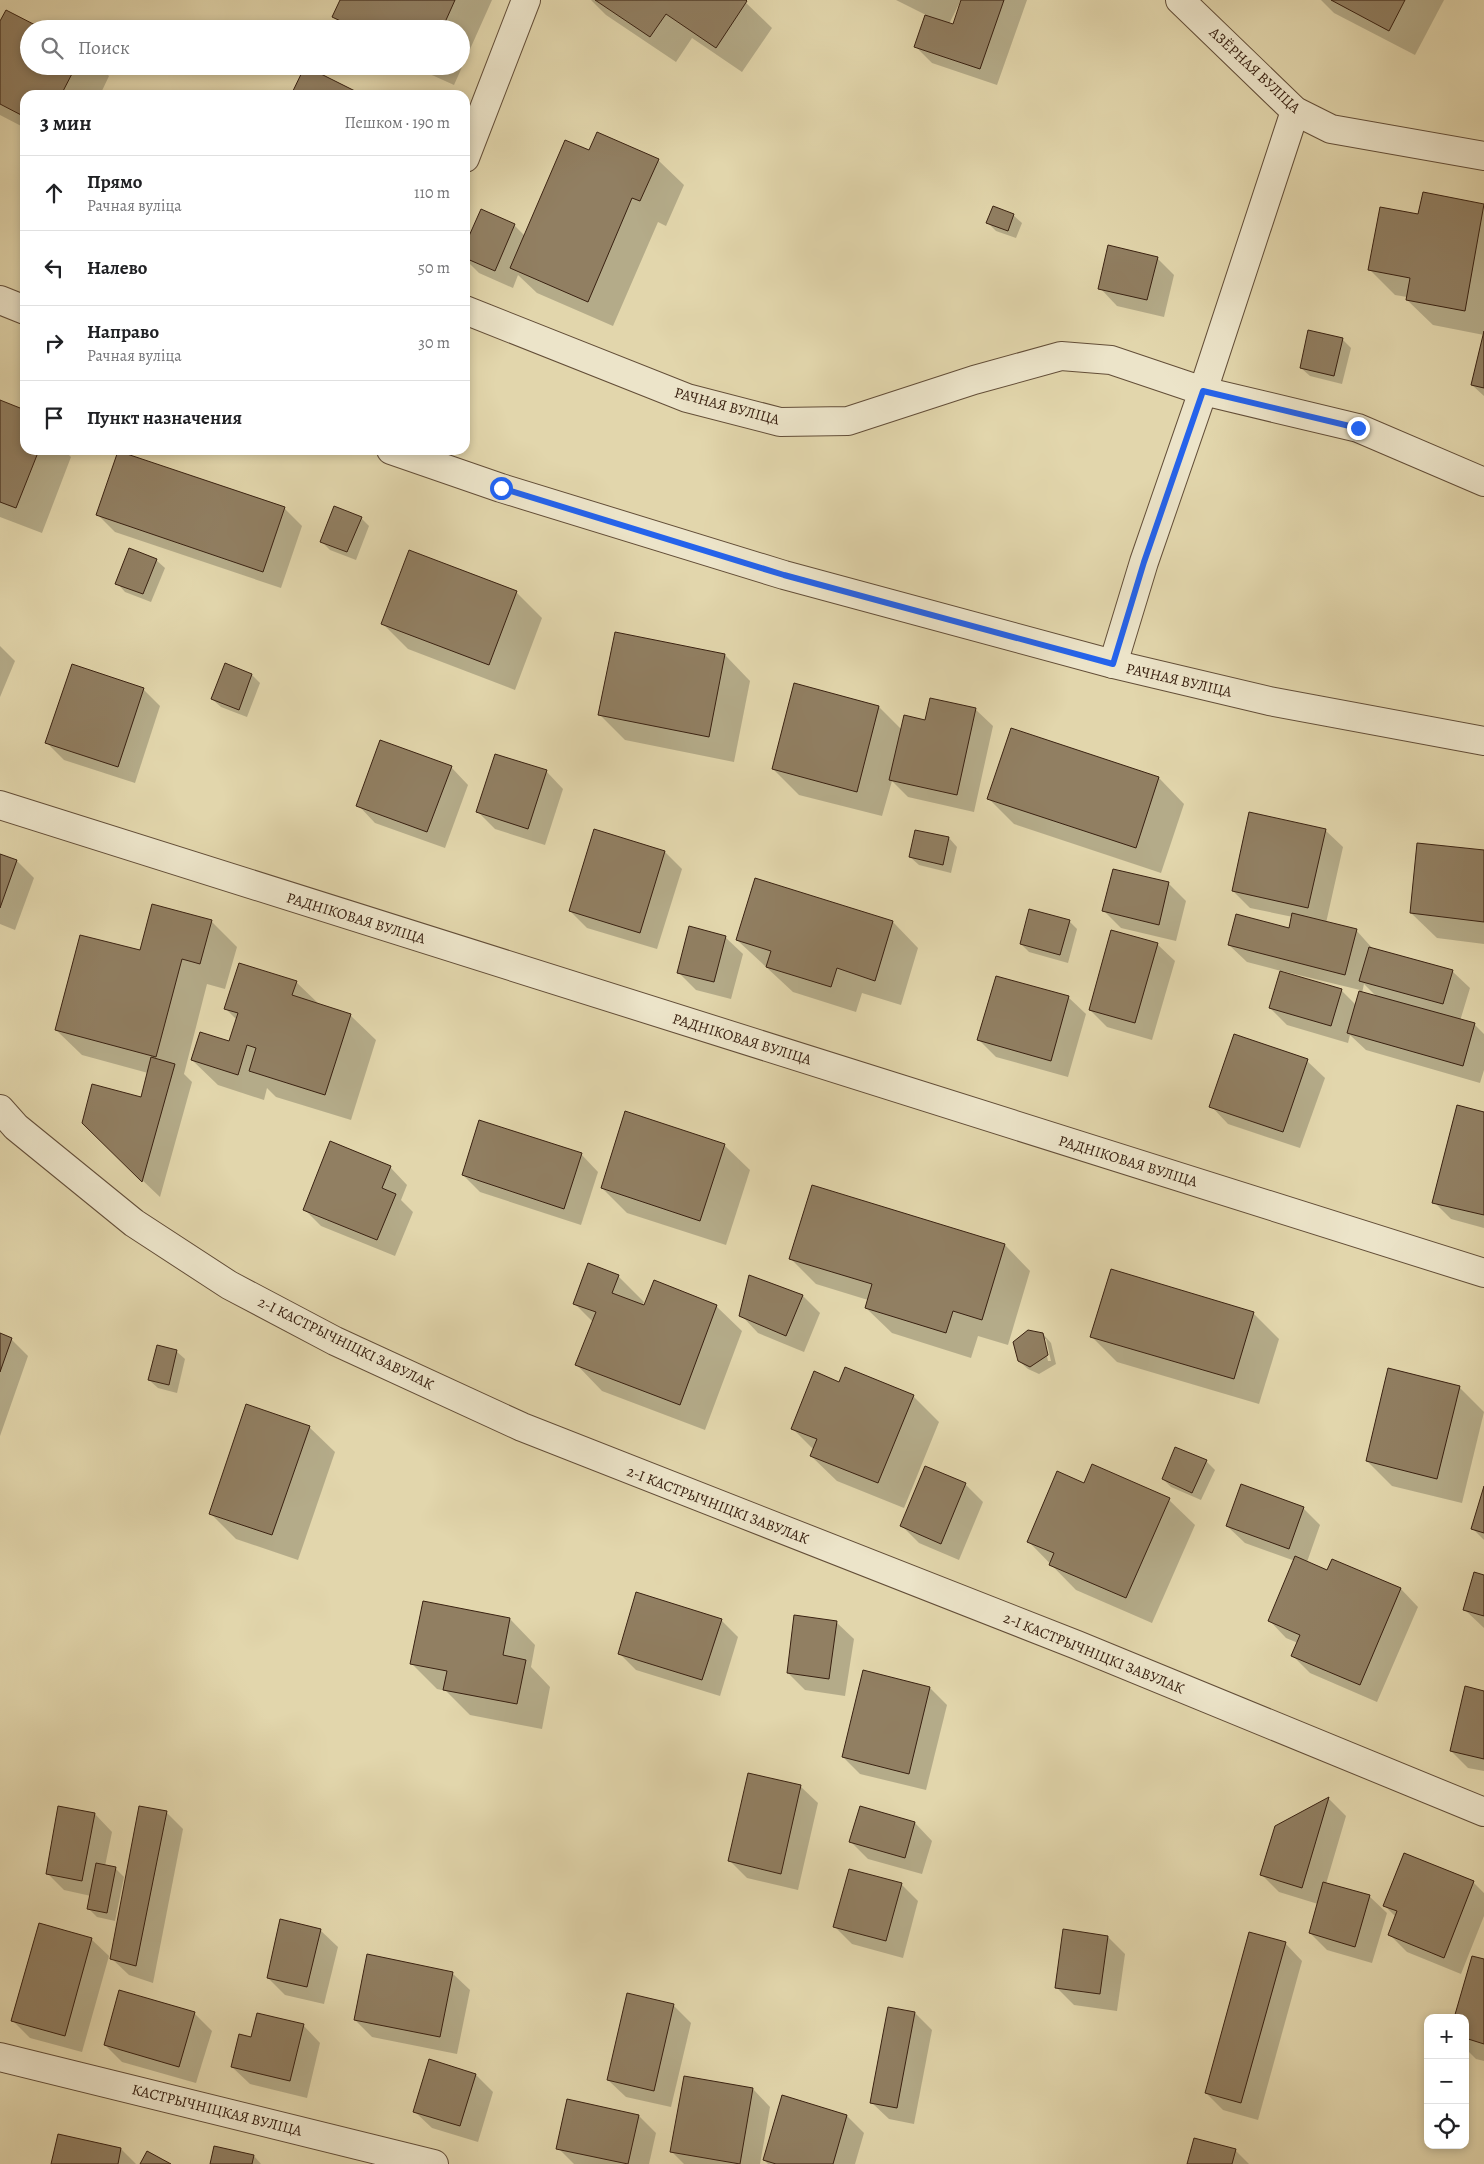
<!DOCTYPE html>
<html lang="ru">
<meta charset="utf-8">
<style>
:root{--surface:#fff;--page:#f2f2f2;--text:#202124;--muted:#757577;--line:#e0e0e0}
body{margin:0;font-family:Alegreya,serif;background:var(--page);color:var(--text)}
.controls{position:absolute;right:15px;bottom:15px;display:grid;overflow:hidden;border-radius:10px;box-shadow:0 2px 8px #0003}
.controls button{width:45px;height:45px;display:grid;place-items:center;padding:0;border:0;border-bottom:1px solid var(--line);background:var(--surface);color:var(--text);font:25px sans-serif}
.stop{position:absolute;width:15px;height:15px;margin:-11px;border:4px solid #2563eb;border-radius:50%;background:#fff}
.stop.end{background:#2563eb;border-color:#fff;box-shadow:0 1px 5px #0008}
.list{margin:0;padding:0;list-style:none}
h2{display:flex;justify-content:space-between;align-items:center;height:65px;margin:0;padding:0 20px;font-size:21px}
h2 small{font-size:16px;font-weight:400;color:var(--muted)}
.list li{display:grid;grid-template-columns:32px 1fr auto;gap:15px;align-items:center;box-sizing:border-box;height:75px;padding:0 20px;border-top:1px solid var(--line)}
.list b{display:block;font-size:19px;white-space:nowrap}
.list p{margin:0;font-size:16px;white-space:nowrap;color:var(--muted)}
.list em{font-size:16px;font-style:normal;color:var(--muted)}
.icon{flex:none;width:28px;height:28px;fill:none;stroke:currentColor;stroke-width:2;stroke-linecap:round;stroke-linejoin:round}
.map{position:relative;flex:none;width:1484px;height:2164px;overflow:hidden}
.search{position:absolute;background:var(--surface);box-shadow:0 2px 8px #0003;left:20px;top:20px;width:450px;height:55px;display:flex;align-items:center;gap:12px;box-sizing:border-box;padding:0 18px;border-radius:28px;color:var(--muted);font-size:19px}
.panel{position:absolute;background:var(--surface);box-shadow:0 2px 8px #0003;left:20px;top:90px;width:450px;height:365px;border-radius:15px}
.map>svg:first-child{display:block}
.shadow{fill:#0003;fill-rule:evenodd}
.building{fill:#917f62;stroke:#392111}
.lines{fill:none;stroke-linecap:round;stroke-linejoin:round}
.street-casing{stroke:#634e38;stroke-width:30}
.street{stroke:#ece4c9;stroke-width:28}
.route{stroke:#2563eb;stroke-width:6}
.labels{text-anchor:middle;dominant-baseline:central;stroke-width:5;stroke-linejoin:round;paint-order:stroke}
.street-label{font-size:15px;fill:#392111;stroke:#ece4c9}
</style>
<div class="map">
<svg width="1484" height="2164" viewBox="0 0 1484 2164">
<rect width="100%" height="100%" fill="#e2d6ac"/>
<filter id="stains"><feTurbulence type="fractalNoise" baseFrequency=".004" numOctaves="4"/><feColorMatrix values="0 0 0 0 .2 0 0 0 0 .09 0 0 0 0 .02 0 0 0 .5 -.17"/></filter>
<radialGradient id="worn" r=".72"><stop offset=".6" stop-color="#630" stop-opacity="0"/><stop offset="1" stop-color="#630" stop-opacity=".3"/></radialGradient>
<g class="shadow">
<polygon points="341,0 492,0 454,85 412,66 461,66 461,29 346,29 334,17"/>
<polygon points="591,0 743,0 772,28 742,72 692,38 676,62 606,15"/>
<polygon points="896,0 961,0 949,24 954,26 963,0 1027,0 997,85 932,63 915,46 926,15"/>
<polygon points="1321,0 1444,0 1415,55 1334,13"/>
<polygon points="0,24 29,29 29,66 99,66 109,76 100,95 25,95 25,128 0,115"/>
<polygon points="590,151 658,160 684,185 666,226 658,222 613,326 537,293 518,275 513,288 479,273 465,259 465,248 514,225 525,236"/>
<polygon points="1424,193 1484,205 1484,335 1433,325 1407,300 1407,297 1395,295 1369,269 1419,216"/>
<polygon points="1013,215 1022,223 1016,238 996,231 988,223"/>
<polygon points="1157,258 1174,275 1164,317 1117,306 1100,288"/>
<polygon points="1484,336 1484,396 1472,385"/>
<polygon points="1342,339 1351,348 1342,384 1310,376 1301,368"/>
<polygon points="0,402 25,411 25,450 64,450 71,457 42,533 0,517"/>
<polygon points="284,508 302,526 281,588 115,532 98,515"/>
<polygon points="361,518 369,526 356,560 330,550 322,542"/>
<polygon points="156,560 165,568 151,602 125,592 117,583"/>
<polygon points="516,592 542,618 515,690 408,649 383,624"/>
<polygon points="616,633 725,655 750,681 734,762 625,740 600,715"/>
<polygon points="0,646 15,661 0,697"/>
<polygon points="225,665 252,675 260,683 247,717 221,707 212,699"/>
<polygon points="143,689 160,706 135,783 64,760 46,742"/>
<polygon points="879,707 902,730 975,709 993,726 974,812 908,797 892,781 882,816 799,795 773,769"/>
<polygon points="1012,730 1159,778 1184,804 1161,873 1014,824 989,799"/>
<polygon points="451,767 468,785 445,848 375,823 358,805"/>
<polygon points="546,771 563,789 545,845 495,829 478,812"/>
<path d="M1325,830L1343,847L1326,923L1356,930L1373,949L1452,971L1470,988L1460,1021L1474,1024L1484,1034V1070L1480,1083L1366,1050L1350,1035L1348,1043L1287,1025L1270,1008L1281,971L1247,962L1229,945L1290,929L1293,917L1250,908L1233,891ZM1282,971L1360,990L1356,1005L1342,991L1281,973ZM1364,984L1377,997L1362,993Z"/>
<polygon points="916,831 949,838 957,847 951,873 919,865 910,857"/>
<polygon points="1484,851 1484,944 1437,938 1411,913"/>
<polygon points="665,852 682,869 657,949 587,928 570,911"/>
<polygon points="0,855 17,861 34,878 15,930 0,924"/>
<polygon points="756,880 893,922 918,948 901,1005 862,993 856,1012 793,992 737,940"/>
<polygon points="1168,883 1186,901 1176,941 1121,928 1104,911"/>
<polygon points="211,921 237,947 225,989 207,984 184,1074 192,1082 160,1197 100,1140 141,1099 148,1073 82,1055 56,1030 140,952"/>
<polygon points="1069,921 1077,929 1068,963 1029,952 1021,944"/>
<polygon points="725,937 743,954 731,999 696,990 678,972"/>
<polygon points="1157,944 1175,961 1152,1040 1107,1027 1090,1010"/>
<polygon points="296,982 320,1005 350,1015 376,1040 351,1120 276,1097 267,1088 264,1100 218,1085 192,1060 230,1042 237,1020 225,1008"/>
<polygon points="1068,997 1086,1014 1068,1077 996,1057 979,1040"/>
<polygon points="1307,1061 1325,1078 1300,1148 1228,1124 1211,1106"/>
<polygon points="1484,1113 1484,1228 1451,1219 1434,1202"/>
<polygon points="724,1145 750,1170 726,1245 627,1213 602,1188"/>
<polygon points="581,1154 598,1172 581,1225 480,1192 463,1175"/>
<polygon points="390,1167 407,1185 401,1200 413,1212 395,1256 321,1226 304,1209"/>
<polygon points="1005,1245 1030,1271 1008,1345 978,1336 971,1358 892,1333 866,1308 868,1300 816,1284 791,1259"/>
<polygon points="618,1276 644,1302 642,1306 716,1306 742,1331 705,1430 602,1391 577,1365 593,1322 574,1303"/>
<polygon points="750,1276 803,1296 820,1313 804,1352 758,1333 741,1315"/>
<polygon points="1253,1313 1279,1339 1259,1404 1117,1362 1091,1336"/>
<path d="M1043,1334L1051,1343L1056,1364L1039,1374L1028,1369L1019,1361ZM1043,1339H1046L1051,1361H1048Z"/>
<polygon points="0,1335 11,1339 28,1356 0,1436"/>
<polygon points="176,1351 185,1359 177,1393 158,1388 149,1380"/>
<polygon points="840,1384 913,1396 939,1422 904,1508 837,1481 811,1456 814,1450 792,1428"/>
<polygon points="1459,1387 1484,1412 1462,1503 1392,1486 1367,1461"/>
<polygon points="309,1427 335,1452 298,1560 236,1539 210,1513"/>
<polygon points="1206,1461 1215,1470 1201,1500 1171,1487 1163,1479"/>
<polygon points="926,1468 966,1485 983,1502 959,1560 919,1543 902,1526"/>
<polygon points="1085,1485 1169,1500 1195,1525 1152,1623 1076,1590 1028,1541"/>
<polygon points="1484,1490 1484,1540 1473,1529"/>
<polygon points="1303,1508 1320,1525 1307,1562 1328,1571 1332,1560 1401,1589 1418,1607 1377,1702 1310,1673 1293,1656 1298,1643 1286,1638 1269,1620 1295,1561 1245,1543 1227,1526"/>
<polygon points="1484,1576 1484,1628 1465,1610"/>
<polygon points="510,1619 535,1645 531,1667 550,1687 542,1729 470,1715 446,1691 437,1689 412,1664"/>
<polygon points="721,1620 738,1637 720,1696 636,1670 619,1653"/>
<polygon points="836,1622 854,1639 845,1696 805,1690 788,1673"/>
<polygon points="864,1671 930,1688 947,1705 926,1790 860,1774 843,1757"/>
<polygon points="1484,1692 1484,1771 1468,1768 1451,1751"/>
<polygon points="800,1786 818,1803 798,1890 747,1878 730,1861"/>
<polygon points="1329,1799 1346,1816 1326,1884 1369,1896 1387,1913 1372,1963 1327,1950 1310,1933 1318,1904 1279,1892 1262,1875 1276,1827"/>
<polygon points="861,1808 915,1823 932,1841 922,1874 868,1859 851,1842"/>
<polygon points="166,1812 183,1829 153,1983 129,1975 111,1958"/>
<polygon points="95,1814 112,1832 105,1866 116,1869 124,1877 115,1921 97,1917 88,1908 91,1896 64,1890 47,1873"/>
<polygon points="1473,1882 1484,1893 1484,1916 1461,1974 1407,1952 1390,1935 1396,1917 1384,1905"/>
<polygon points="901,1884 918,1901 903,1958 852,1944 835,1927"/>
<polygon points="320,1930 338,1947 324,2004 285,1995 268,1978"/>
<polygon points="1108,1937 1125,1954 1117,2011 1074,2005 1056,1987"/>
<polygon points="91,1939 109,1956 82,2052 30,2038 13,2021"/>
<polygon points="1285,1943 1302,1961 1258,2120 1223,2110 1206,2093"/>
<polygon points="1484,1961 1484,2061 1476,2059 1465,2048 1465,2018"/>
<polygon points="452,1973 470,1990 457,2054 372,2037 355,2020"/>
<polygon points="673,2005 691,2023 671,2107 626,2097 608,2080"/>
<polygon points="194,2013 212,2031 196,2083 122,2062 105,2045"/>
<polygon points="915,2013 932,2030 914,2124 889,2119 871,2102"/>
<polygon points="303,2025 320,2043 307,2098 250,2084 232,2067 252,2039"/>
<polygon points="430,2061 476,2075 493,2092 478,2142 432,2128 414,2111"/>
<polygon points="753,2089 770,2107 760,2164 684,2164 671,2151"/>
<polygon points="783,2097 847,2116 864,2133 855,2164 768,2164 764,2160"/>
<polygon points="568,2100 639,2116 656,2133 649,2164 574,2164 558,2148"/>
<polygon points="215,2147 254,2156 261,2164 211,2164"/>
<polygon points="121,2149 136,2164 52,2164"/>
<polygon points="1235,2150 1249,2164 1188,2164"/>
</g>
<g class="building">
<polygon points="340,0 455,0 442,29 358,29 332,17"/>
<polygon points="595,0 746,0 747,1 716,48 666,14 650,37"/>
<polygon points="961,0 1004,0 980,69 914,47 925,15 953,24"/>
<polygon points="1331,0 1405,0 1389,31"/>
<polygon points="6,10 43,29 29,29 29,66 76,66 61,95 25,95 25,117 0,104 0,21"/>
<polygon points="305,66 363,95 291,95"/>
<polygon points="597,132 659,159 640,201 632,198 588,302 510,268 565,140 589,150"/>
<polygon points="1423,192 1484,204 1465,311 1406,300 1410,278 1368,270 1380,207 1418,214"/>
<polygon points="993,206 1014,214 1008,231 986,223"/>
<polygon points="481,209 515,224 495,271 465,258 465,245"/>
<polygon points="1108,245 1158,257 1147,300 1098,289"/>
<polygon points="1308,330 1343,338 1334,376 1300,368"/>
<polygon points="1484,331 1484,388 1471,385"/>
<polygon points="0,400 25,410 25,450 39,450 16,508 0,502"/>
<polygon points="118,451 285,507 263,572 96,515"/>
<polygon points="334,506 362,517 347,552 320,542"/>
<polygon points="129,548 157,559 143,594 115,584"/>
<polygon points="409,550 517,591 489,665 381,624"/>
<polygon points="615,632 725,654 709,737 598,715"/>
<polygon points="225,663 252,674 239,710 211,699"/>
<polygon points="72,664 144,688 118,767 45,743"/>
<polygon points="794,683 879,706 857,792 772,769"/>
<polygon points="930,698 976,708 957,795 889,780 904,715 925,720"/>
<polygon points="1011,728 1159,777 1136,848 987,799"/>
<polygon points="380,740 452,766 427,832 356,806"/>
<polygon points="495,754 547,770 528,829 476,812"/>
<polygon points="1249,812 1326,829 1308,908 1232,891"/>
<polygon points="594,829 665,851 640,933 569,911"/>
<polygon points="915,830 949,837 943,865 909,857"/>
<polygon points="1417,843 1484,850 1484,922 1410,913"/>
<polygon points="0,854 17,860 0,908"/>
<polygon points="1113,869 1169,882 1159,925 1102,911"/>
<polygon points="755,878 893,921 875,981 837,968 831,987 766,967 771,951 736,940"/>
<polygon points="152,904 212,920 200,964 182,959 156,1057 55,1030 80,935 140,950"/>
<polygon points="1029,909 1070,920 1060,955 1020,944"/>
<polygon points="1292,913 1357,929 1345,975 1228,945 1236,914 1289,928"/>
<polygon points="689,926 726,936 714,982 677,973"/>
<polygon points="1111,930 1158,943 1135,1023 1089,1010"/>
<polygon points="1369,947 1453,970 1443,1004 1359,981"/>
<polygon points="239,963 297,981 292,995 351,1014 325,1095 249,1071 256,1048 247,1045 238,1075 191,1060 200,1032 229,1041 238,1013 224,1009"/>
<polygon points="1280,971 1342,989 1331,1026 1269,1008"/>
<polygon points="996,976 1069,996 1051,1061 977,1040"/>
<polygon points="1359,991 1475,1023 1463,1066 1347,1033"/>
<polygon points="1234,1034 1308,1059 1283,1132 1209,1107"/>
<polygon points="151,1057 175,1064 142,1182 82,1123 92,1084 141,1097"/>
<polygon points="1457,1105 1484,1112 1484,1215 1432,1203"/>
<polygon points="625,1111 725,1144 700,1221 601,1188"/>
<polygon points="479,1120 582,1153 564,1209 462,1175"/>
<polygon points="330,1141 391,1166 382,1188 396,1194 377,1240 303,1210"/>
<polygon points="812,1185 1005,1244 982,1320 953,1311 946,1333 865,1308 872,1284 789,1259"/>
<polygon points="588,1263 619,1275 612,1293 644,1305 654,1280 717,1305 680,1405 575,1365 596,1312 573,1304"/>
<polygon points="1111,1269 1254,1312 1234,1379 1090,1337"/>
<polygon points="749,1275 803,1295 786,1336 739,1316"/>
<polygon points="1028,1330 1043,1333 1048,1355 1030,1367 1018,1361 1013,1342"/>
<polygon points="0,1333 12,1338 0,1372"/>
<polygon points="157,1345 177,1350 169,1385 148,1380"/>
<polygon points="845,1367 914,1395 878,1483 810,1456 817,1439 791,1429 814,1371 839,1382"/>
<polygon points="1388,1368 1460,1386 1437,1479 1366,1461"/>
<polygon points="246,1404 310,1426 272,1535 209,1514"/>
<polygon points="1175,1447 1207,1460 1192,1493 1162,1479"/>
<polygon points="1092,1464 1170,1498 1126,1598 1049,1565 1054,1553 1027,1542 1057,1471 1084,1483"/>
<polygon points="925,1466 966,1483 941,1544 900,1526"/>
<polygon points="1241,1484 1304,1507 1289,1549 1226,1526"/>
<polygon points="1484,1486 1484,1533 1471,1529"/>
<polygon points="1295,1556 1327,1570 1332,1559 1401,1588 1360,1685 1291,1656 1300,1635 1268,1621"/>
<polygon points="1474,1572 1484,1575 1484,1616 1463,1610"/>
<polygon points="636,1592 722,1619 702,1680 618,1654"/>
<polygon points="423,1601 510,1618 503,1655 526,1660 517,1704 443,1690 447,1671 410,1664"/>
<polygon points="794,1615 837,1621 829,1679 787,1673"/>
<polygon points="863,1670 930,1687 909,1774 842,1757"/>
<polygon points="1465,1686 1484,1691 1484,1759 1450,1751"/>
<polygon points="748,1773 801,1785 781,1874 728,1861"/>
<polygon points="1329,1797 1302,1888 1260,1875 1275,1826"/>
<polygon points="58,1806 95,1813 82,1881 46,1874"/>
<polygon points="139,1806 167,1811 136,1966 110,1959"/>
<polygon points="860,1806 915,1822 905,1858 849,1842"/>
<polygon points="1404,1853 1474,1881 1444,1958 1388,1935 1397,1911 1383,1906"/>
<polygon points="96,1863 116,1867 107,1913 87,1909"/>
<polygon points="849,1869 902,1883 886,1941 833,1927"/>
<polygon points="1323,1882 1370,1895 1355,1947 1309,1933"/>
<polygon points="280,1919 321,1929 307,1987 267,1978"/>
<polygon points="39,1923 92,1938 65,2036 11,2021"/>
<polygon points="1063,1929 1108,1936 1100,1994 1055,1988"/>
<polygon points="1249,1932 1286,1942 1241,2103 1205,2093"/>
<polygon points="367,1954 453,1972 440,2037 354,2020"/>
<polygon points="1472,1956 1484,1959 1484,2044 1465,2038 1465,2018 1454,2018"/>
<polygon points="119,1990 195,2012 179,2067 104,2045"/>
<polygon points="627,1993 674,2004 654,2091 607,2080"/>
<polygon points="888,2007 915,2012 897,2108 870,2103"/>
<polygon points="257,2013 304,2024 290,2081 231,2067 239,2034 251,2037"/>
<polygon points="429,2059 476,2074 460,2126 413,2112"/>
<polygon points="684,2076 753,2088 740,2164 670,2152"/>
<polygon points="782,2095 847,2115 833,2164 776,2164 763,2160"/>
<polygon points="567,2099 639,2115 628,2164 556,2149"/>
<polygon points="58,2134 121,2148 118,2164 51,2164"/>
<polygon points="1194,2138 1236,2149 1232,2164 1187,2164"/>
<polygon points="214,2146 254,2155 252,2164 210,2164"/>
<polygon points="147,2151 171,2164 140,2164"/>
</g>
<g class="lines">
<defs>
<g id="street">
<polyline points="1180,0 1295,111 1331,129 1484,156"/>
<polyline points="465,158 526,0"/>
<polyline points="0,300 25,310"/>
<polyline points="465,310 687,398 780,422 848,421 974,380 1061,356 1111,360 1203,391 1358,428 1484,482"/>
<polyline points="391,450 501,488 784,575 1113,664 1269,701 1484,741"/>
<polyline points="1113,664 1144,562 1203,391 1295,111"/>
<polyline points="0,805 1484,1273"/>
<polyline points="0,1109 16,1127 134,1223 229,1285 335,1341 522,1427 1077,1645 1484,1812"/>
<polyline points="0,2057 434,2164"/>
</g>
</defs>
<use href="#street" class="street-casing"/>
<use href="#street" class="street"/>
</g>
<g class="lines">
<polyline class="route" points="501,488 784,575 1113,664 1144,562 1203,391 1358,428"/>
</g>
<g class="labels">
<g class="street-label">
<text transform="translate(1255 70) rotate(43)">АЗЁРНАЯ ВУЛІЦА</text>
<text transform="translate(727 406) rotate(15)">РАЧНАЯ ВУЛІЦА</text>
<text transform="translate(1179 680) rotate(13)">РАЧНАЯ ВУЛІЦА</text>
<text transform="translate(356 918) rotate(17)">РАДНІКОВАЯ ВУЛІЦА</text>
<text transform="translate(742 1039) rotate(17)">РАДНІКОВАЯ ВУЛІЦА</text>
<text transform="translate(1128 1161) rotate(17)">РАДНІКОВАЯ ВУЛІЦА</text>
<text transform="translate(346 1343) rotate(26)">2-І КАСТРЫЧНІЦКІ ЗАВУЛАК</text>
<text transform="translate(718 1505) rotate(21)">2-І КАСТРЫЧНІЦКІ ЗАВУЛАК</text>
<text transform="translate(1094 1653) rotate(22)">2-І КАСТРЫЧНІЦКІ ЗАВУЛАК</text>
<text transform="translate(217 2110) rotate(14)">КАСТРЫЧНІЦКАЯ ВУЛІЦА</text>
</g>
</g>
<rect width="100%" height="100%" filter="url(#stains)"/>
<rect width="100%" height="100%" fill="url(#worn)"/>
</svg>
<div class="controls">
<button>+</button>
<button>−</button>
<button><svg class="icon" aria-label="locate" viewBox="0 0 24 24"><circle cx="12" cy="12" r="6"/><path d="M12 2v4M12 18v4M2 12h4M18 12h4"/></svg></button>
</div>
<div class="stop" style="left:501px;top:488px"></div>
<div class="stop end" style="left:1358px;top:428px"></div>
<div class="search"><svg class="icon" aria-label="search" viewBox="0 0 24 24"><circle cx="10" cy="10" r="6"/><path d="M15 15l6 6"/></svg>Поиск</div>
<section class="panel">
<h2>3 мин<small>Пешком · 190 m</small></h2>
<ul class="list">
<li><svg class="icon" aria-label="ahead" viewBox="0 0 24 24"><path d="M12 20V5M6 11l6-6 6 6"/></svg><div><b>Прямо</b><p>Рачная вуліца</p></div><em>110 m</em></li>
<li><svg class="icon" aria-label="left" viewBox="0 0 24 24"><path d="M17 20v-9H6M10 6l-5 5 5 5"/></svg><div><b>Налево</b></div><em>50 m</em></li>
<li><svg class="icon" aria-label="right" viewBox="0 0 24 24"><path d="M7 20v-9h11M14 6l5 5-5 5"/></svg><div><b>Направо</b><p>Рачная вуліца</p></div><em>30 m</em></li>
<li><svg class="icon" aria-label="arrive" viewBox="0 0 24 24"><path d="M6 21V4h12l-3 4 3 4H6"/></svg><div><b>Пункт назначения</b></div></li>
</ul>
</section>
</div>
